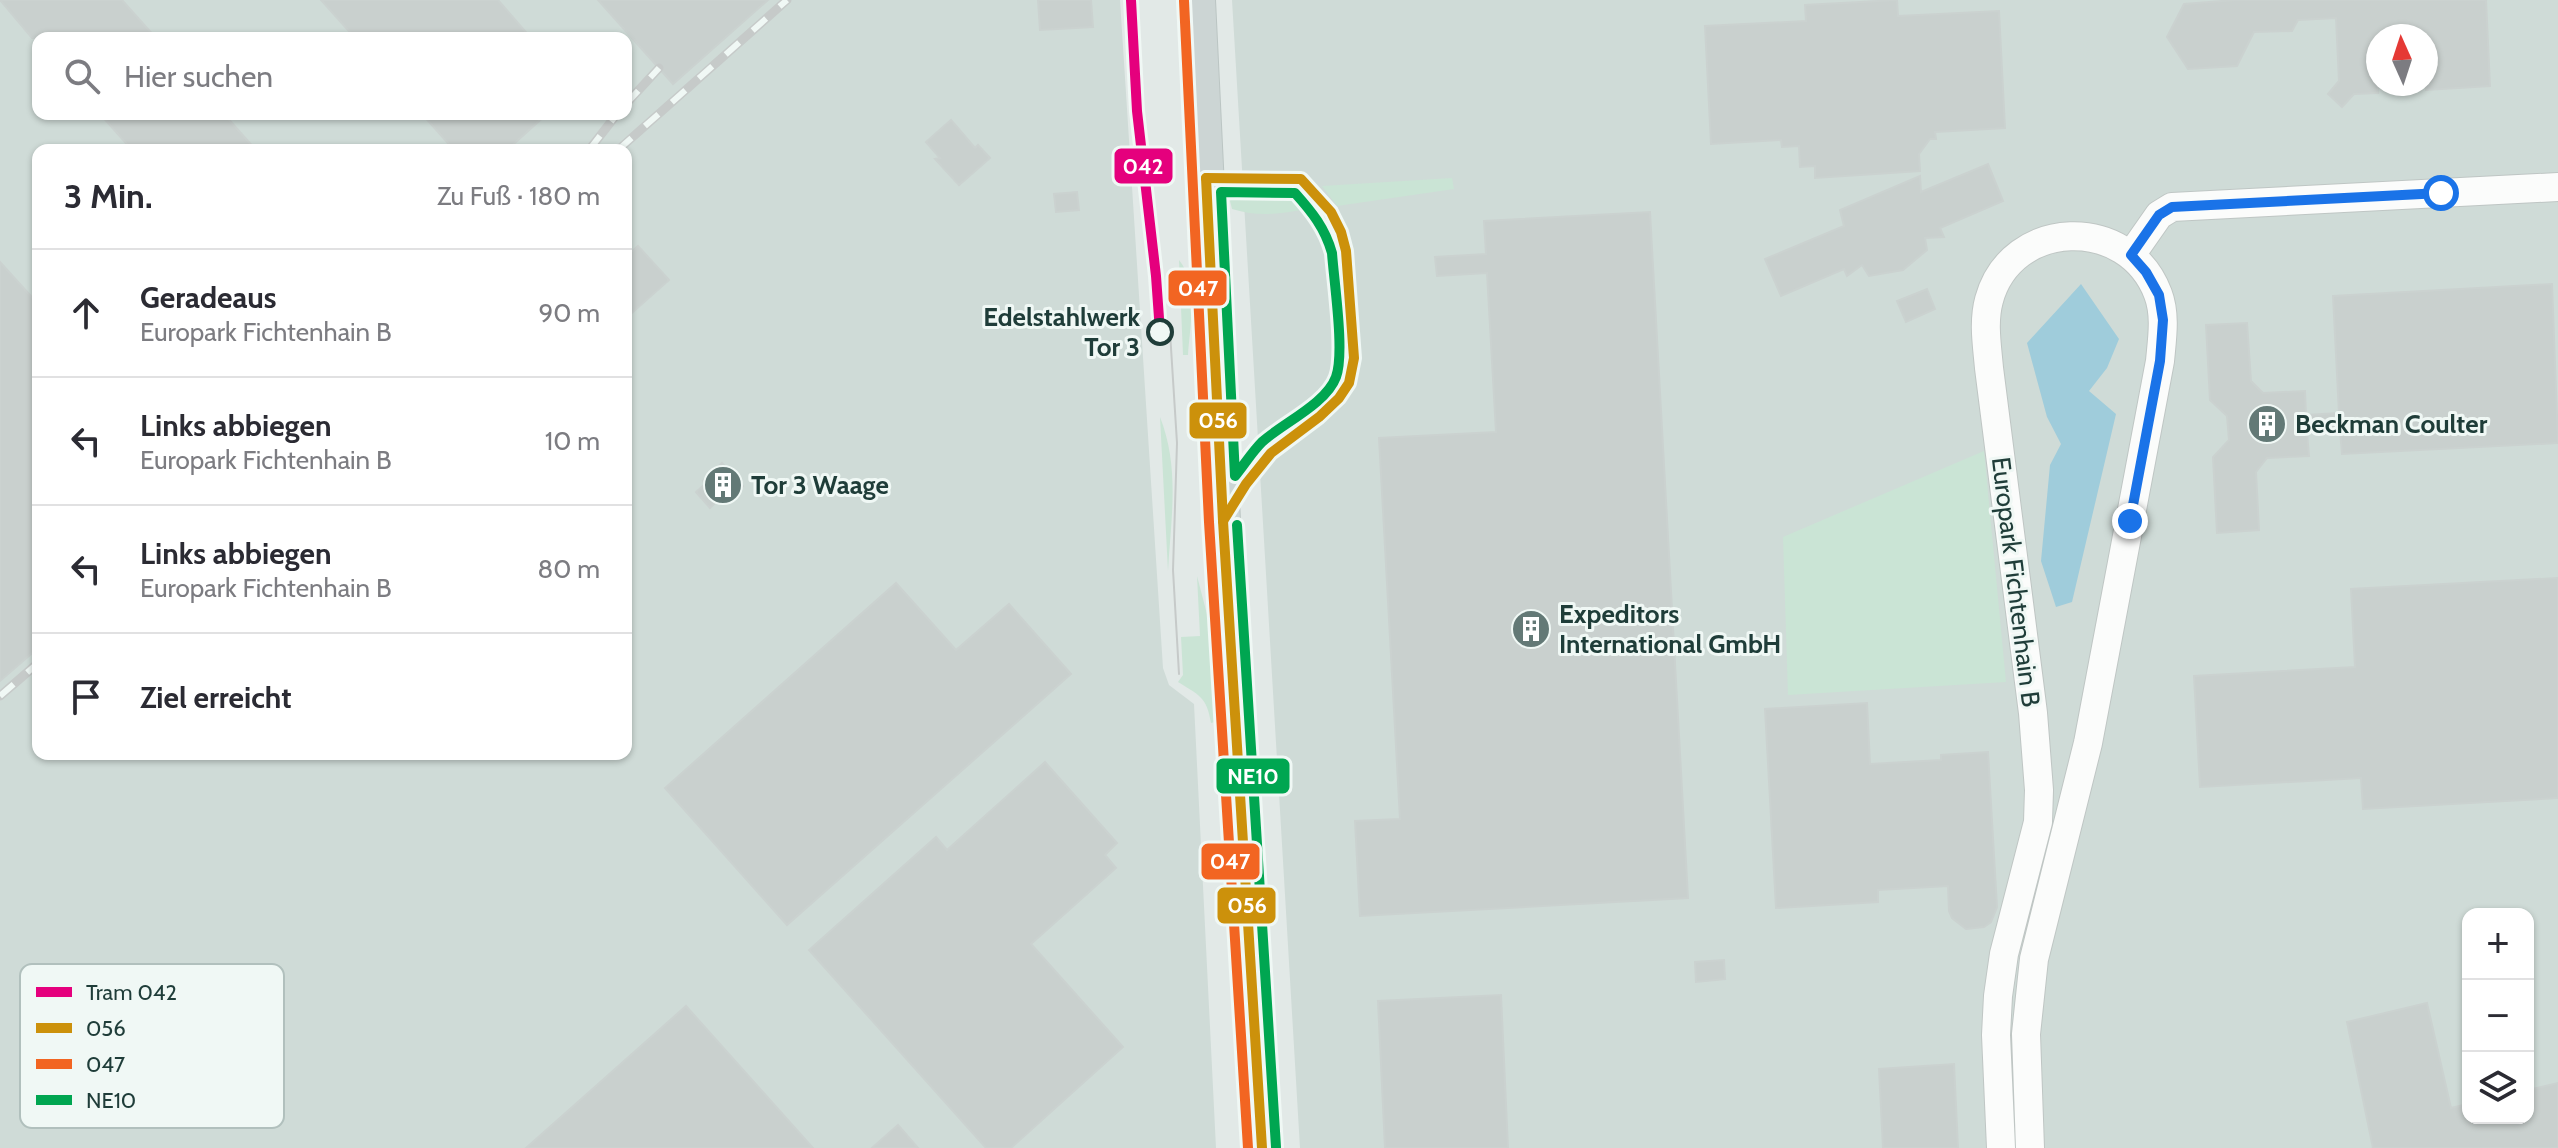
<!DOCTYPE html>
<html lang="de">
<meta charset="utf-8">
<style>
:root{--surface:#fff;--page:#f7f7f7;--text:#2b2b33;--muted:#7c7c81;--line:#e1e1e2}
body{margin:0;font-family:Cabin,sans-serif;background:var(--page);color:var(--text)}
.controls{position:absolute;right:24px;bottom:24px;display:grid;overflow:hidden;border-radius:16px;box-shadow:0 2px 6px #0004}
.controls button{width:72px;height:72px;display:grid;place-items:center;padding:0;border:0;border-bottom:2px solid var(--line);background:var(--surface);color:var(--text);font:40px sans-serif}
.compass{position:absolute;left:2366px;top:24px;width:72px;height:72px;border-radius:50%;background:var(--surface);box-shadow:0 2px 6px #0004;rotate:357deg}
.stop{position:absolute;width:24px;height:24px;margin:-18px;border:6px solid #1a73e8;border-radius:50%;background:#fff}
.stop.end{background:#1a73e8;border-color:#fff;box-shadow:0 2px 8px #0008}
.list{margin:0;padding:0;list-style:none}
h2{display:flex;justify-content:space-between;align-items:center;height:104px;margin:0;padding:0 32px;font-size:34px}
h2 small{font-size:26px;font-weight:400;color:var(--muted)}
.list li{display:grid;grid-template-columns:52px 1fr auto;gap:24px;align-items:center;box-sizing:border-box;height:128px;padding:0 32px;border-top:2px solid var(--line)}
.list b{display:block;font-size:30px;white-space:nowrap}
.list p{margin:0;font-size:26px;white-space:nowrap;color:var(--muted)}
.list em{font-size:26px;font-style:normal;color:var(--muted)}
.icon{flex:none;width:44px;height:44px;fill:none;stroke:currentColor;stroke-width:2;stroke-linecap:round;stroke-linejoin:round}
.map{position:relative;flex:none;width:2558px;height:1148px;overflow:hidden}
.search{position:absolute;background:var(--surface);box-shadow:0 2px 6px #0004;left:32px;top:32px;width:600px;height:88px;display:flex;align-items:center;gap:20px;box-sizing:border-box;padding:0 28px;border-radius:16px;color:var(--muted);font-size:30px}
.panel{position:absolute;background:var(--surface);box-shadow:0 2px 6px #0004;left:32px;top:144px;width:600px;height:616px;border-radius:16px}
.map>svg:first-child{display:block}
.built{fill:#cfdbd7;fill-rule:evenodd}
.green{fill:#cae4d5}
.water{fill:#9fccdb}
.building{fill:#c9d0ce;stroke:#cbd2d0;stroke-width:2}
.lines{fill:none;stroke-linecap:round;stroke-linejoin:round}
.minor-casing{stroke:#bfc6c4;stroke-width:30}
.major-casing{stroke:#bbc5c3;stroke-width:36}
.minor{stroke:#fbfcfb;stroke-width:28}
.major{stroke:#ccd5d4;stroke-width:34}
.tram{stroke:#c6cac9;stroke-width:2}
.rail-casing{stroke:#c6cac9;stroke-width:9}
.rail{stroke:#f0f8f5;stroke-width:6;stroke-dasharray:18;stroke-linecap:butt}
.bus-1-casing{stroke:#f0f8f5;stroke-width:16}
.bus-2-casing{stroke:#f0f8f5;stroke-width:16}
.bus-3-casing{stroke:#f0f8f5;stroke-width:16}
.bus-1{stroke:#cc910b;stroke-width:10}
.bus-2{stroke:#f26522;stroke-width:10}
.bus-3{stroke:#00a651;stroke-width:10}
.tram-1-casing{stroke:#f0f8f5;stroke-width:16}
.tram-1{stroke:#e5007d;stroke-width:10}
.route{stroke:#1a73e8;stroke-width:10}
.stop-dot{fill:#f0f8f5;stroke:#1f3d39;stroke-width:4}
.labels{text-anchor:middle;dominant-baseline:central;stroke-width:6;stroke-linejoin:round;paint-order:stroke}
.stop-label{font-size:26px;font-weight:bold;fill:#1f3d39;stroke:#f0f8f5;text-anchor:end}
.poi-label{font-size:26px;font-weight:bold;fill:#1f3d39;stroke:#f0f8f5;text-anchor:start}
.street-label{font-size:26px;fill:#1f3d39;stroke:#f0f8f5}
.key{fill:#f0f8f5;stroke:#b1c0bd;stroke-width:2}
.key-label{font-size:22px;fill:#1f3d39}
.line-badge{stroke:#f0f8f5;stroke-width:3}
.badge-label{font-size:22px;text-anchor:middle;font-weight:bold;fill:#fff}
</style>
<div class="map">
<svg width="2558" height="1148" viewBox="0 0 2558 1148">
<rect width="100%" height="100%" fill="#e2e9e7"/>
<g class="built">
<path d="M0,0H1120L1163,668L1169,685L1194,704L1216,1148H0ZM38,38H626V114H38ZM38,150H626V754H38Z"/>
<path d="M1232,0H2558V1148H1300ZM2378,36H2426V84H2378ZM2468,914H2528V1118H2468Z"/>
</g>
<g class="green">
<polygon points="1452,178 1454,189 1337,206 1322,186"/>
<path d="M1284,188L1301,193L1319,207C1287,212 1264,219 1232,209L1230,201L1235,192Z"/>
<path d="M1179,260C1199,285 1190,325 1188,355H1183Z"/>
<path d="M1160,417C1180,468 1171,518 1168,571Z"/>
<polygon points="1984,451 2006,682 1788,695 1783,537"/>
<path d="M1197,576L1209,622L1215,722L1211,723C1207,697 1199,695 1178,682L1183,675L1181,637L1200,636Z"/>
</g>
<polygon class="water" points="2081,284 2119,339 2107,368 2089,391 2116,414 2072,602 2056,607 2041,561 2050,465 2061,444 2047,417 2027,343"/>
<g class="building">
<polygon points="0,0 122,0 156,38 32,38"/>
<polygon points="321,0 498,0 531,38 355,38"/>
<polygon points="598,0 768,0 673,84"/>
<polygon points="1038,0 1091,0 1093,27 1040,30"/>
<polygon points="1897,0 1898,16 1999,11 2005,128 1935,132 1936,139 1930,139 1919,154 1920,171 1815,178 1815,166 1800,167 1799,146 1782,147 1781,140 1711,144 1705,26 1806,21 1805,5"/>
<polygon points="2235,0 2486,0 2490,86 2426,90 2426,36 2378,36 2378,93 2354,94 2342,107 2328,94 2339,81 2336,18 2298,20 2292,31 2254,32 2237,66 2188,69 2167,37 2184,4"/>
<polygon points="100,114 224,114 256,150 132,150"/>
<polygon points="422,114 547,114 507,150 454,150"/>
<polygon points="951,120 975,148 978,145 990,158 959,185 935,159 940,158 926,142"/>
<polygon points="1988,164 2003,201 1940,228 1944,237 1925,238 1927,250 1903,270 1869,276 1862,265 1847,276 1844,269 1781,296 1765,259 1844,226 1840,210 1920,176 1921,192"/>
<polygon points="1077,192 1079,210 1056,212 1054,194"/>
<polygon points="1650,212 1688,898 1360,916 1355,821 1400,819 1379,438 1496,432 1487,273 1437,276 1435,257 1486,254 1484,221"/>
<polygon points="638,246 669,280 626,318 626,257"/>
<polygon points="0,262 38,304 38,648 0,681"/>
<polygon points="2552,284 2558,443 2342,454 2340,430 2307,432 2309,456 2267,458 2256,472 2259,530 2217,533 2213,457 2229,440 2227,416 2210,400 2206,325 2247,323 2251,381 2263,393 2305,391 2306,415 2339,413 2333,296"/>
<polygon points="1927,289 1935,309 1906,322 1897,301"/>
<polygon points="722,463 743,486 722,502 719,499 710,508 696,492 705,484 703,481"/>
<polygon points="2558,578 2558,798 2363,809 2361,778 2200,787 2194,676 2355,667 2351,589"/>
<polygon points="896,583 956,650 1009,604 1071,674 787,925 665,788"/>
<polygon points="1867,703 1870,764 1941,760 1941,755 1988,752 1997,907 1991,922 1984,927 1966,929 1952,918 1949,911 1948,886 1878,890 1878,902 1776,908 1765,709"/>
<polygon points="1045,762 1117,843 1105,855 1116,868 1031,944 1123,1047 1011,1148 986,1148 809,950 936,837 947,850"/>
<polygon points="1724,960 1725,979 1696,982 1695,962"/>
<polygon points="1501,995 1508,1148 1385,1148 1378,1001"/>
<polygon points="2427,1003 2451,1108 2468,1104 2468,1118 2528,1118 2528,1090 2558,1083 2558,1148 2373,1148 2347,1022"/>
<polygon points="686,1006 813,1148 526,1148"/>
<polygon points="1954,1064 1958,1148 1883,1148 1879,1069"/>
<polygon points="898,1125 918,1148 872,1148"/>
</g>
<g class="lines">
<defs>
<g id="minor">
<polyline points="2131,255 2159,215 2172,207 2558,187"/>
<path d="M2001,1148L1996,1035L1998,996L2004,954L2038,822L2039,790L2033,713L1989,368C1987,345 1983,322 1989,300C2011,218 2128,214 2158,294C2166,315 2162,339 2160,361L2088,743L2034,959L2026,1034L2030,1148"/>
</g>
<polyline id="major" points="1198,0 1223,521 1262,1148"/>
</defs>
<use href="#minor" class="minor-casing"/>
<use href="#major" class="major-casing"/>
<use href="#minor" class="minor"/>
<use href="#major" class="major"/>
<polyline class="tram" points="1170,332 1177,443 1173,570 1179,674"/>
<defs>
<g id="rail">
<polyline points="626,104 659,68"/>
<polyline points="589,150 617,114"/>
<polyline points="618,150 787,0"/>
<polyline points="0,696 38,663"/>
</g>
</defs>
<use href="#rail" class="rail-casing"/>
<use href="#rail" class="rail"/>
<defs>
<g id="bus-1">
<polyline points="1206,178 1223,521 1262,1148"/>
<polyline points="1206,178 1301,179 1331,212 1341,232 1346,251 1354,358 1349,383 1339,398 1319,417 1271,453 1246,484 1223,521"/>
</g>
<polyline id="bus-2" points="1184,1 1209,522 1248,1148"/>
<g id="bus-3">
<path d="M1221,192L1295,193C1312,212 1325,228 1332,253C1334,282 1345,353 1336,377C1326,404 1283,423 1262,442C1252,452 1244,465 1235,476Z"/>
<polyline points="1237,525 1276,1147"/>
</g>
</defs>
<use href="#bus-1" class="bus-1-casing"/>
<use href="#bus-2" class="bus-2-casing"/>
<use href="#bus-3" class="bus-3-casing"/>
<use href="#bus-1" class="bus-1"/>
<use href="#bus-2" class="bus-2"/>
<use href="#bus-3" class="bus-3"/>
<defs>
<polyline id="tram-1" points="1131,0 1137,111 1156,276 1160,332"/>
</defs>
<use href="#tram-1" class="tram-1-casing"/>
<use href="#tram-1" class="tram-1"/>
</g>
<g class="lines">
<polyline class="route" points="2130,521 2160,361 2163,320 2159,295 2146,272 2131,255 2159,215 2172,207 2441,193"/>
</g>
<defs>
<symbol id="building-disc" viewBox="-11 -11 22 22"><circle r="9.5" fill="#637976" stroke="#f0f8f5"/><path d="M-4-6H4V6H1V3H-1V6H-4ZM-2.5-4.3h1.7v1.8h-1.7ZM.8-4.3h1.7v1.8H.8ZM-2.5-1h1.7V.8h-1.7ZM.8-1h1.7V.8H.8Z" fill="#fff"/></symbol>
</defs>
<g fill-rule="evenodd">
<use href="#building-disc" x="2245" y="402" width="44" height="44"/>
<use href="#building-disc" x="701" y="463" width="44" height="44"/>
<use href="#building-disc" x="1509" y="607" width="44" height="44"/>
</g>
<circle class="stop-dot" cx="1160" cy="332" r="12"/>
<g class="labels">
<g class="stop-label">
<text x="1140" y="317">Edelstahlwerk<tspan x="1140" dy="30">Tor 3</tspan></text>
</g>
<g class="poi-label">
<text x="2295" y="424">Beckman Coulter</text>
<text x="751" y="485">Tor 3 Waage</text>
<text x="1559" y="614">Expeditors<tspan x="1559" dy="30">International GmbH</tspan></text>
</g>
<g class="street-label">
<text transform="translate(2016 582) rotate(83)">Europark Fichtenhain B</text>
</g>
</g>
<rect x="20" y="964" width="264" height="164" rx="12" class="key"/>
<rect x="36" y="987" width="36" height="10" fill="#e5007d"/>
<rect x="36" y="1023" width="36" height="10" fill="#cc910b"/>
<rect x="36" y="1059" width="36" height="10" fill="#f26522"/>
<rect x="36" y="1095" width="36" height="10" fill="#00a651"/>
<g class="key-label">
<text x="86" y="1000">Tram 042</text>
<text x="86" y="1036">056</text>
<text x="86" y="1072">047</text>
<text x="86" y="1108">NE10</text>
</g>
<g class="line-badge">
<rect x="1113" y="147" width="61" height="38" rx="8" fill="#e5007d"/>
<rect x="1167" y="269" width="61" height="38" rx="8" fill="#f26522"/>
<rect x="1188" y="401" width="60" height="39" rx="8" fill="#cc910b"/>
<rect x="1215" y="757" width="76" height="38" rx="8" fill="#00a651"/>
<rect x="1200" y="842" width="61" height="39" rx="8" fill="#f26522"/>
<rect x="1216" y="886" width="61" height="39" rx="8" fill="#cc910b"/>
</g>
<g class="badge-label">
<text x="1143" y="174">042</text>
<text x="1198" y="296">047</text>
<text x="1218" y="428">056</text>
<text x="1253" y="784">NE10</text>
<text x="1230" y="869">047</text>
<text x="1247" y="913">056</text>
</g>
</svg>
<div class="controls">
<button>+</button>
<button>−</button>
<button><svg class="icon" aria-label="layers" viewBox="0 0 24 24"><path d="M12 4l9 5-9 5-9-5zM3 14l9 5 9-5"/></svg></button>
</div>
<svg class="compass" viewBox="-18 -18 36 36"><path d="M0-13l5 13h-10z" fill="#e53935"/><path d="M0 13l5-13h-10z" fill="#7c7c81"/></svg>
<div class="stop" style="left:2441px;top:193px"></div>
<div class="stop end" style="left:2130px;top:521px"></div>
<div class="search"><svg class="icon" aria-label="search" viewBox="0 0 24 24"><circle cx="10" cy="10" r="6"/><path d="M15 15l6 6"/></svg>Hier suchen</div>
<section class="panel">
<h2>3 Min.<small>Zu Fuß · 180 m</small></h2>
<ul class="list">
<li><svg class="icon" aria-label="ahead" viewBox="0 0 24 24"><path d="M12 20V5M6 11l6-6 6 6"/></svg><div><b>Geradeaus</b><p>Europark Fichtenhain B</p></div><em>90 m</em></li>
<li><svg class="icon" aria-label="left" viewBox="0 0 24 24"><path d="M17 20v-9H6M10 6l-5 5 5 5"/></svg><div><b>Links abbiegen</b><p>Europark Fichtenhain B</p></div><em>10 m</em></li>
<li><svg class="icon" aria-label="left" viewBox="0 0 24 24"><path d="M17 20v-9H6M10 6l-5 5 5 5"/></svg><div><b>Links abbiegen</b><p>Europark Fichtenhain B</p></div><em>80 m</em></li>
<li><svg class="icon" aria-label="arrive" viewBox="0 0 24 24"><path d="M6 21V4h12l-3 4 3 4H6"/></svg><div><b>Ziel erreicht</b></div></li>
</ul>
</section>
</div>
